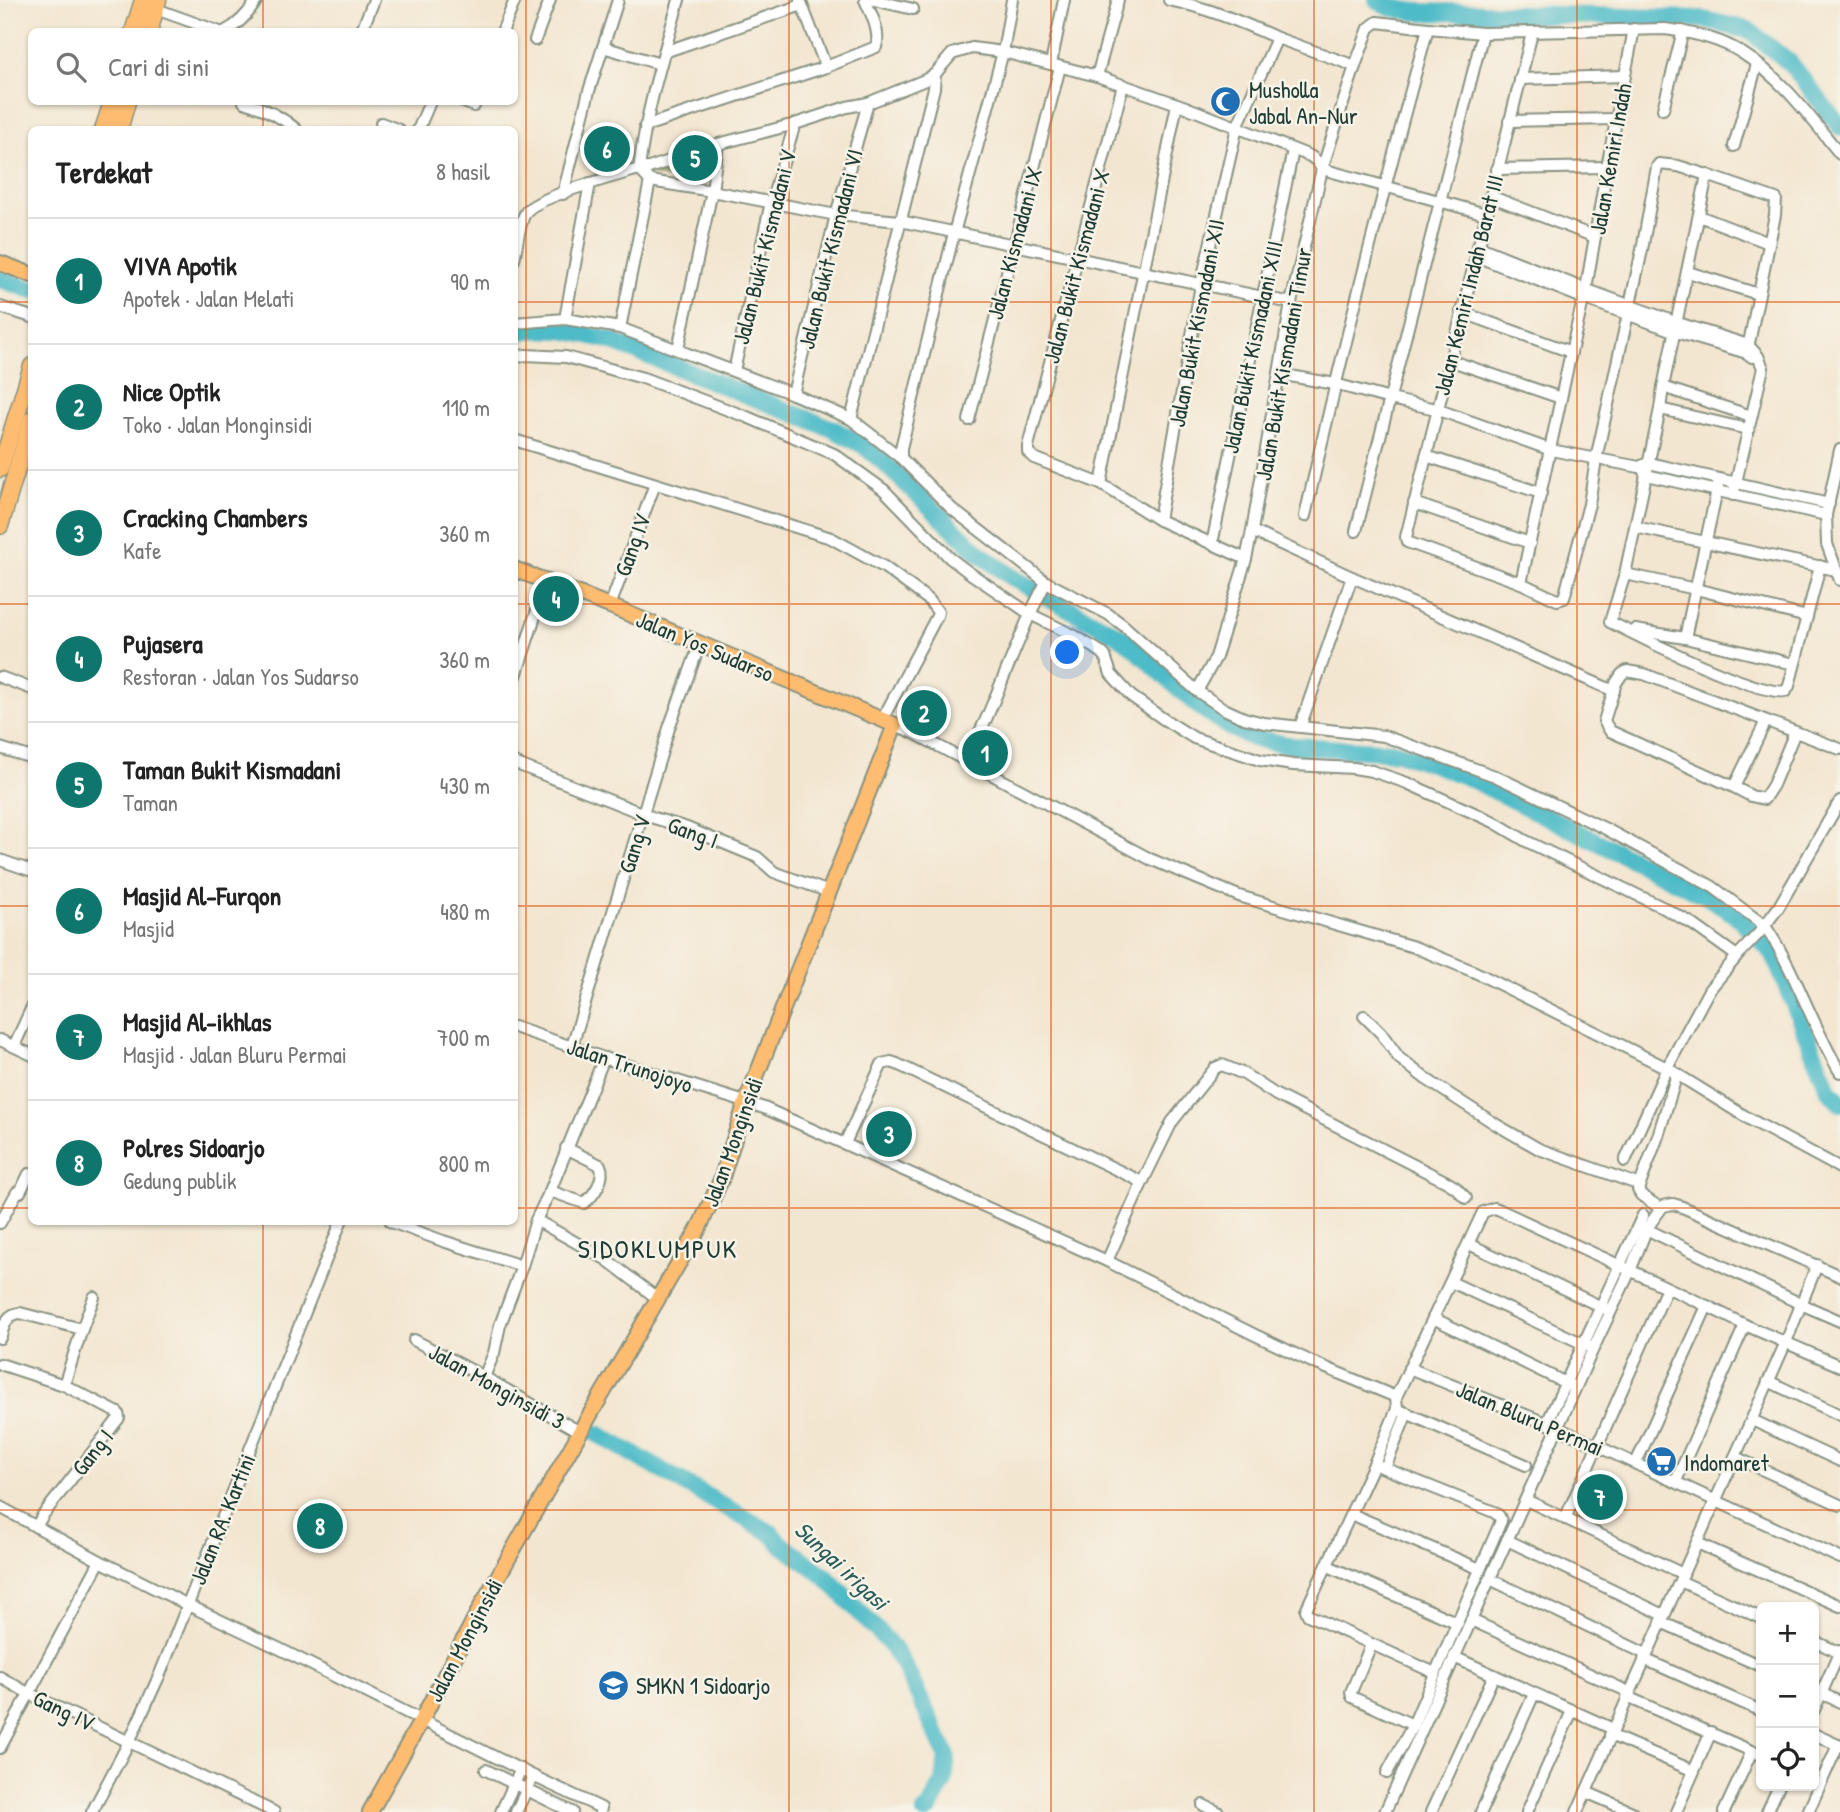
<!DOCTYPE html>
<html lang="id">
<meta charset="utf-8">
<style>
:root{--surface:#fff;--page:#f2f2f2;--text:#222;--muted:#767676;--line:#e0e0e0;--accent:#0f766e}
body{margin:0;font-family:"Patrick Hand",sans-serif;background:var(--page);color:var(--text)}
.controls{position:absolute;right:21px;bottom:21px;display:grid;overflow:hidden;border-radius:10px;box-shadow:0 2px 5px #0004}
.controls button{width:63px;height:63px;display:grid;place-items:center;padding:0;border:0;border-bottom:2px solid var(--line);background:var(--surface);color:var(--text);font:35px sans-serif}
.you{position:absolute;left:1068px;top:653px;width:24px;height:24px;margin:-18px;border:5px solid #fff;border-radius:50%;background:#1a73e8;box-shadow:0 0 0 10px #1a73e833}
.badge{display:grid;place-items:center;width:46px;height:46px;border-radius:50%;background:var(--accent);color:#fff;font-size:23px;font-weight:700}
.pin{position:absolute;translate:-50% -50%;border:4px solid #fff;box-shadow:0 2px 7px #0006}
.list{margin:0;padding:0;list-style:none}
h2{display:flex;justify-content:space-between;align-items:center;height:91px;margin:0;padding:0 28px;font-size:30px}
h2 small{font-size:23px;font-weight:400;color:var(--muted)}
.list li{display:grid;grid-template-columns:46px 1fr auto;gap:21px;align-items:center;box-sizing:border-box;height:126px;padding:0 28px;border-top:2px solid var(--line)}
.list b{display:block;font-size:26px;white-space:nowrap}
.list p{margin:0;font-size:23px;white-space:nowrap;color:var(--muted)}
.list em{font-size:23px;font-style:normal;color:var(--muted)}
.icon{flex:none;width:38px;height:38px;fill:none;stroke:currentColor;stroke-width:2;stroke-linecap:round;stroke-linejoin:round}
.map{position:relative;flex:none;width:1840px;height:1812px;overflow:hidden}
.search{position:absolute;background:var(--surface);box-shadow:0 2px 5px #0004;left:28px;top:28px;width:490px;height:77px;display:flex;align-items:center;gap:18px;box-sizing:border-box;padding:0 24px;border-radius:10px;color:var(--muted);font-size:26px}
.panel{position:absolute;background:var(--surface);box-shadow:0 2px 5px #0004;left:28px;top:126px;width:490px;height:1099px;border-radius:10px}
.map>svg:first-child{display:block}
.green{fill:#b1c569;stroke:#68814e;stroke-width:2}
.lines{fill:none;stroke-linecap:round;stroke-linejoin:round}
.river{stroke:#4ebbc8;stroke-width:18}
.minor-casing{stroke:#899282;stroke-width:14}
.major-casing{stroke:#899282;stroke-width:18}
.highway-casing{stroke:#899282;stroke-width:19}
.minor{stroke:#fff;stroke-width:10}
.major{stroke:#fdbc70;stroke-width:14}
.highway{stroke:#fdbc70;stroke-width:16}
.grid{fill:none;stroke:#de580e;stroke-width:2;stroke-opacity:0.55}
.labels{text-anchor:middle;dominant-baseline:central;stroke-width:5;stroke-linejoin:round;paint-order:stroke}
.poi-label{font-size:23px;fill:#1f3d34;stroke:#f7f3e8;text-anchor:start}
.street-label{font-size:23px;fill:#1f3d34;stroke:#f7f3e8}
.water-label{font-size:24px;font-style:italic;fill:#2b5c59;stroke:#f7f3e8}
.quarter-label{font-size:26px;letter-spacing:2px;fill:#1f3d34;stroke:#f7f3e8}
</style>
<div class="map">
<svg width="1840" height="1812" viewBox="0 0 1840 1812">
<rect width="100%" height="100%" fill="#f7f3e8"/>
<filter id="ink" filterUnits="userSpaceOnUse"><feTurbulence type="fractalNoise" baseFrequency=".0143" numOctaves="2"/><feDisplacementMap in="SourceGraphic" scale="14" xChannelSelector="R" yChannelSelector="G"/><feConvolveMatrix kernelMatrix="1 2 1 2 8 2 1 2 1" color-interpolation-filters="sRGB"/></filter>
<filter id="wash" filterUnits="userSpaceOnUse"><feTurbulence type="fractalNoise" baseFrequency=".00686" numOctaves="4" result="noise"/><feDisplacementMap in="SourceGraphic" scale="28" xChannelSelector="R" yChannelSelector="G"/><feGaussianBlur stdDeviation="1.57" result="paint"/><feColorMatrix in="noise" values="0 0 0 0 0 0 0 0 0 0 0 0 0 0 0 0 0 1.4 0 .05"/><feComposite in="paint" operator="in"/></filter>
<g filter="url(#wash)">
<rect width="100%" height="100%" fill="#f3e6d0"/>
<polygon class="green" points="710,148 705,184 652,175 653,168"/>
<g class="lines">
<g class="river">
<path d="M1377,0C1397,13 1425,13 1449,12L1700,19L1748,30L1790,63L1840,127"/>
<polyline points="0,279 32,290"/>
<path d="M514,332C550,326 573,331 608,340L833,429L863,445L881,460L979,553L1011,577L1125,639L1196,704L1229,727L1252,738L1293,746L1397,752L1434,764L1465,776L1708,897L1738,917L1773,953L1828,1088L1840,1103"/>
<polyline points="596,1433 771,1533 780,1543 827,1578 888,1642 905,1667 947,1756 944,1781 930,1808 925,1812"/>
</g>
</g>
</g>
<g filter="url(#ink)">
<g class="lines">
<defs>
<g id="minor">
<polyline points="874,0 913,9"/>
<polyline points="156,9 220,32"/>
<path d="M224,32C238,25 249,13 257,0"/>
<polyline points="361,32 374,0"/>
<polyline points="502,32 515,0"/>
<polyline points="1532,33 1406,537 1407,542 1521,583 1557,600 1564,598 1589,504 1596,459 1642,250 1657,167 1659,164 1678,166 1707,175 1776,199 1775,215 1747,353"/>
<path d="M1277,38L1355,66L1369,28L1377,22L1428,28L1483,33L1665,29C1689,32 1721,39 1742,53C1782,78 1810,117 1840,154"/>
<polyline points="535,40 550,0"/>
<polyline points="603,47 660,64"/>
<polyline points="664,52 802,5 800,0"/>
<polyline points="1051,64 1064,0"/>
<path d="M826,67L876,47C881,33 871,13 865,0"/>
<polyline points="1097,76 1118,0"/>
<polyline points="1520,79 1625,76"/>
<polyline points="1123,85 1028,446 1028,452 1034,458 1101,484 1159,520 1246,559"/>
<path d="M244,102C264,108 281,116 297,130"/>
<polyline points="464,102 474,106 476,102"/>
<polyline points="1663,109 1683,31"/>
<polyline points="1509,121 1617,119"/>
<polyline points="381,123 399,130"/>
<polyline points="645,126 826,67 802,5"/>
<polyline points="418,130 430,102"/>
<polyline points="1734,146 1757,64"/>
<polyline points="639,169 649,168 718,144 795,124 847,107 868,103 925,80 935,74 952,54 972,48 1003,52 1097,76 1183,106 1310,156 1317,161 1322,169 1486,214"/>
<polyline points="639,169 650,181 712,191 836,215 900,221 1291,303"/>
<polyline points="1497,169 1607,167"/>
<path d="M1707,175L1663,387L1660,409L1625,574L1610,622C1639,637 1760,697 1786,691L1789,686L1820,566"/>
<polyline points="563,194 589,91 618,0"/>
<polyline points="1490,196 1595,237"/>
<polyline points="1699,216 1769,243"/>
<polyline points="1477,246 1582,288 1678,323 1748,345 1758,356 1763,368 1733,495"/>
<polyline points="1476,256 1588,300 1676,332 1747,353 1752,357"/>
<path d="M514,260C517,247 519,222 526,212C536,197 619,175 639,169C646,111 663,56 679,0"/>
<polyline points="1688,272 1758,294"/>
<polyline points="0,307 32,317"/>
<polyline points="1461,312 1571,352"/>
<polyline points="565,319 590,183"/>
<path d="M514,323L565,319L620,328L793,394L851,419L901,458L952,509L1046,582L1108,614L1123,625L1197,691L1224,709L1244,718L1264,723L1384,736L1495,776L1606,829L1713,887L1765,926C1796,971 1812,1026 1840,1072"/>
<polyline points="620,328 650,181"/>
<polyline points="678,349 712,191 718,144"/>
<polyline points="514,357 526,355 566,357 643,378 747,417 834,454 884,490 950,558 967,571 1030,614 1075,636 1101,652 1105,656 1111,674 1131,696 1162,718 1194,738 1260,760 1293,765 1354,768 1372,771 1407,783 1494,822 1526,841 1662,907 1691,923 1737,956"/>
<polyline points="1449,360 1561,398"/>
<polyline points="734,371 771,202 795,124"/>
<polyline points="1279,374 1335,384 1390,399 1436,409 1551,450 1639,467 1649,463 1829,504"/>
<polyline points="1663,387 1751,416"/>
<polyline points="793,394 836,215 868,103"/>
<polyline points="1660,409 1743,428"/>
<polyline points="851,419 934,88 935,74"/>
<polyline points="969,420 1060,67"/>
<polyline points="514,440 831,538 884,567 929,600 938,612 937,616 882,720"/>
<polyline points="1840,450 1826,515 1827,544 1840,580"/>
<polyline points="1426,456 1541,493"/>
<polyline points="901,458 901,448 954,233 1003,52 1012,0"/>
<polyline points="1644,472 1646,475 1826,515"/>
<polyline points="1101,484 1177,104"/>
<polyline points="1414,503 1530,543"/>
<path d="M1305,516C1342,352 1383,190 1428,28"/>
<path d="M1159,520L1201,285L1237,127L1277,38C1242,22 1206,7 1169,0"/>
<polyline points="1635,527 1836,570"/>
<polyline points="1252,531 1352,577 1614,691"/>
<polyline points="1356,531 1483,33"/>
<polyline points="1212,544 1293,150"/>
<polyline points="1625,574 1696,589 1807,617"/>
<polyline points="1521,583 1571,352 1587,283 1607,167 1634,29"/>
<polyline points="610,606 655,484"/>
<polyline points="1635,630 1685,638 1794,664"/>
<polyline points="1685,638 1718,485"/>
<polyline points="0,677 32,689"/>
<polyline points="514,682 546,582"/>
<polyline points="1197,691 1216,657 1246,559 1252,531 1291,303 1322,169 1355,66"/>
<polyline points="1766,721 1734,787 1610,731 1604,721 1616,683 1622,674 1627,671 1644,674 1840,749"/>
<polyline points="895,725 914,733 1150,859 1239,896 1414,947 1475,972 1667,1068 1751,1120 1840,1168"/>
<polyline points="1300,727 1352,577"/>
<polyline points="0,748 32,758"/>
<polyline points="966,761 987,717 1030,614 1046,582"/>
<polyline points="514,763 654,818 687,828 757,857 774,872 829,892"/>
<polyline points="1734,787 1751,796 1764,799 1773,785 1795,732"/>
<polyline points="0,860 32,871"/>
<polyline points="1364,1016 1381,1033 1399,1058 1426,1079 1497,1125 1539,1149 1640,1185"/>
<polyline points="514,1027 604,1058 764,1108 1107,1261 1255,1335 1312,1362 1396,1397"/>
<polyline points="0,1040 32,1055"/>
<polyline points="14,1046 32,1007"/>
<polyline points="572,1046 670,725 700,644"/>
<polyline points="845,1143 882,1064 891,1062 897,1064 1134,1178 1142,1183 1107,1261"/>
<polyline points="1625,1161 1667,1068 1709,990 1739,954 1760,932 1778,908 1840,801"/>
<polyline points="1142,1183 1172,1122 1215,1068 1222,1065 1244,1074 1276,1095 1445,1181 1455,1187 1466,1198"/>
<path d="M550,1191L584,1203C594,1196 606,1178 600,1165L566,1148"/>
<polyline points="1660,1208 1641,1195 1638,1190 1658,1136 1677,1074"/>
<polyline points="536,1220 607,1260 658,1299"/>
<polyline points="391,1222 443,1241 522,1266"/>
<polyline points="0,1223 17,1192 20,1192 29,1174 32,1175"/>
<polyline points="1640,1226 1801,1304 1840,1321"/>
<polyline points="1469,1244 1606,1309"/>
<polyline points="1451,1282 1588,1346"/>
<polyline points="1433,1318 1572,1386"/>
<polyline points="82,1329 94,1297"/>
<path d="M0,1338C4,1326 6,1314 20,1313L82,1329L64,1385"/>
<polyline points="414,1340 484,1377 580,1432"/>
<polyline points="0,1364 64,1385 118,1413 119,1418 43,1515 36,1527"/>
<polyline points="1409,1368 1558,1428 1840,1558"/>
<polyline points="484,1377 494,1353 500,1325 522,1266 536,1220 550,1191 604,1058"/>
<polyline points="1768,1381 1840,1415"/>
<polyline points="1397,1409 1526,1465"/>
<polyline points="1752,1420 1840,1461"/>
<polyline points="1547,1423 1643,1215"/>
<polyline points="1735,1457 1840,1505"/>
<polyline points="1636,1463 1707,1306"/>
<polyline points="1374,1464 1494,1512 1499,1516 1501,1521 1413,1725 1387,1773"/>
<polyline points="1385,1468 1407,1413"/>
<polyline points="1676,1481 1745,1325"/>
<polyline points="1526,1500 1683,1574"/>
<polyline points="0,1507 100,1561 188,1605 280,1649 533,1776 601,1808 600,1812"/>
<polyline points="1351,1514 1480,1569"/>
<polyline points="1565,1519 1667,1288"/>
<polyline points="1507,1540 1664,1615"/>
<polyline points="1697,1543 1840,1606"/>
<polyline points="1328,1566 1458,1623"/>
<polyline points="1490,1579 1646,1654"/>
<polyline points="1680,1581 1761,1618"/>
<polyline points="1471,1620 1629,1692"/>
<polyline points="1661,1622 1761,1666"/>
<polyline points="1814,1641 1840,1653"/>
<polyline points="1371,1645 1351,1692 1352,1697 1413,1725"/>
<polyline points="1454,1657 1613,1729"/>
<polyline points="1644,1659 1761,1711"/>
<polyline points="1435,1673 1308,1615 1306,1610 1374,1464 1397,1409 1396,1397 1483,1212 1494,1208 1500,1210 1707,1306 1745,1325 1840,1366"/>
<polyline points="0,1677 28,1693 274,1812"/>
<polyline points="1814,1690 1840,1702"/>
<polyline points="1627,1697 1761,1755"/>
<polyline points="1814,1710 1840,1651"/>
<polyline points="1814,1734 1840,1746"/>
<polyline points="1610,1735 1694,1771"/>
<polyline points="0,1748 100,1561"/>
<polyline points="486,1770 572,1812"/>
<polyline points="1586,1792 1632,1812"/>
<polyline points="1203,1805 1218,1812"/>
<polyline points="92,1812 129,1742 160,1674 341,1222"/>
<polyline points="501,1812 521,1769"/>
<polyline points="516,1812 533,1776"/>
<polyline points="1385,1812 1593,1349 1630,1271 1647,1228 1663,1206 1673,1204 1680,1206 1840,1276"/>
<polyline points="1431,1812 1494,1675"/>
<polyline points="1481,1812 1534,1694"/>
<polyline points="1527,1812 1572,1711"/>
<polyline points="1577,1812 1786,1342 1817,1265"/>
<polyline points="1676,1812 1711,1732"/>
<polyline points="1724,1812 1752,1751"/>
<polyline points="1767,1812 1779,1786"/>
<polyline points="1808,1812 1838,1745"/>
</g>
<g id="major">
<polyline points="0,263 32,275"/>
<polyline points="370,1812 421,1721 483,1603 580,1432 698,1230 721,1180 746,1102 895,725 610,606 514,569"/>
</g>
<g id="highway">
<polyline points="133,32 143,0"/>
<polyline points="149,32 158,0"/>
<polyline points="103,130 112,102"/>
<polyline points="119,130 127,102"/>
<polyline points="0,469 32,366"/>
<polyline points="0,526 32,419"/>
</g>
</defs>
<use href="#minor" class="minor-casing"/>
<use href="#major" class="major-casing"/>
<use href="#highway" class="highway-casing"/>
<use href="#minor" class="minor"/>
<use href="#major" class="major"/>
<use href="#highway" class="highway"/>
</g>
</g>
<path class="grid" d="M263,0V32M526,0V1812M789,0V1812M1051,0V1812M1314,0V1812M1577,0V1812M263,102V130M0,302H32M514,302H1840M0,604H32M514,604H1840M0,906H32M514,906H1840M0,1208H32M514,1208H1840M263,1222V1812M0,1510H1840"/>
<defs>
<symbol id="mosque-disc" viewBox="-11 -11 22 22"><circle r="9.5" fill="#1f6fb2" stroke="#f7f3e8"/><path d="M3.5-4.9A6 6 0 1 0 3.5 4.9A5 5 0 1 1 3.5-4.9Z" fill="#fff"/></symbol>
<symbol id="supermarket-disc" viewBox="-11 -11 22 22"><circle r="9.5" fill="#1f6fb2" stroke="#f7f3e8"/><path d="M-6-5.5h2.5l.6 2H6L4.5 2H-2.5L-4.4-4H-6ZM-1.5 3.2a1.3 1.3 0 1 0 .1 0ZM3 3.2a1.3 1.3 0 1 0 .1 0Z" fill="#fff"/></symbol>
<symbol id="school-disc" viewBox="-11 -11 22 22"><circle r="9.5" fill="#1f6fb2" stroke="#f7f3e8"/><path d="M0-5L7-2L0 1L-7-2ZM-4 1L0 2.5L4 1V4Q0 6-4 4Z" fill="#fff"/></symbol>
</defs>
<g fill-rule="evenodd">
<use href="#mosque-disc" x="1208" y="84" width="35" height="35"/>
<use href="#supermarket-disc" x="1644" y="1444" width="35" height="35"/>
<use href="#school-disc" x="596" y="1668" width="35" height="35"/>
</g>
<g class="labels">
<g class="poi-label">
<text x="1249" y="89">Musholla<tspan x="1249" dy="26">Jabal An-Nur</tspan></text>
<text x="1684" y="1462">Indomaret</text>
<text x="636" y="1685">SMKN 1 Sidoarjo</text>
</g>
<g class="street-label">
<text transform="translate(1610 159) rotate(-80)">Jalan Kemiri Indah</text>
<text transform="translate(1014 243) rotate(-75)">Jalan Kismadani IX</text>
<text transform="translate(764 247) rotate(-76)">Jalan Bukit Kismadani V</text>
<text transform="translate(830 249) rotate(-76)">Jalan Bukit Kismadani VI</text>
<text transform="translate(1076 266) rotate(-75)">Jalan Bukit Kismadani X</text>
<text transform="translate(1468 285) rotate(-76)">Jalan Kemiri Indah Barat III</text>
<text transform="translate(1196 323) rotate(-79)">Jalan Bukit Kismadani XII</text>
<text transform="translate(1252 347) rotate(-78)">Jalan Bukit Kismadani XIII</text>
<text transform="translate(1283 364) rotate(-80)">Jalan Bukit Kismadani Timur</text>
<text transform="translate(632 545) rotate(-70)">Gang IV</text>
<text transform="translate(705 646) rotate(23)">Jalan Yos Sudarso</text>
<text transform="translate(693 832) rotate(20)">Gang I</text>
<text transform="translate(634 844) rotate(-73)">Gang V</text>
<text transform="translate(630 1065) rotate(18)">Jalan Trunojoyo</text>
<text transform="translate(732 1142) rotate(-70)">Jalan Monginsidi</text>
<text transform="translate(497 1386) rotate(29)">Jalan Monginsidi 3</text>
<text transform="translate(1530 1418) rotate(23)">Jalan Bluru Permai</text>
<text transform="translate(92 1452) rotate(-52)">Gang I</text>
<text transform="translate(222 1519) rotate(-68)">Jalan RA. Kartini</text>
<text transform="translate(464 1640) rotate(-62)">Jalan Monginsidi</text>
<text transform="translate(64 1710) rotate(26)">Gang IV</text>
</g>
<g class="water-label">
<text transform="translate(842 1565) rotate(43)">Sungai irigasi</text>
</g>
<g class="quarter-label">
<text x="658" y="1248">SIDOKLUMPUK</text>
</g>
</g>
</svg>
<div class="controls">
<button>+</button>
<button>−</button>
<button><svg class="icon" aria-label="locate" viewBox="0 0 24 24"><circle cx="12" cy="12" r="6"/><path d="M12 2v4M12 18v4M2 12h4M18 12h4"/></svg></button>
</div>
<div class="you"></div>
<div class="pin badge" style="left:985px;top:753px">1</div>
<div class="pin badge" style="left:924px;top:713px">2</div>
<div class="pin badge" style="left:889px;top:1134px">3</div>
<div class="pin badge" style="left:556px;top:599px">4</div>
<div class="pin badge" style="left:695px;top:158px">5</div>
<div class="pin badge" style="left:607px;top:149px">6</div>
<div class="pin badge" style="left:1600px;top:1497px">7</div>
<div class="pin badge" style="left:320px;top:1526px">8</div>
<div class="search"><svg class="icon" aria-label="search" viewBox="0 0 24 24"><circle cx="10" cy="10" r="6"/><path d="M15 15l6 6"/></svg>Cari di sini</div>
<section class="panel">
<h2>Terdekat<small>8 hasil</small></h2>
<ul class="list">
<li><span class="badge">1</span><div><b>VIVA Apotik</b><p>Apotek · Jalan Melati</p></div><em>90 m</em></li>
<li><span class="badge">2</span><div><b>Nice Optik</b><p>Toko · Jalan Monginsidi</p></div><em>110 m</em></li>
<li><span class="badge">3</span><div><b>Cracking Chambers</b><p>Kafe</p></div><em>360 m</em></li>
<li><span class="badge">4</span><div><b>Pujasera</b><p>Restoran · Jalan Yos Sudarso</p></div><em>360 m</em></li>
<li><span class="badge">5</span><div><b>Taman Bukit Kismadani</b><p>Taman</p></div><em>430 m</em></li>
<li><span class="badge">6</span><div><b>Masjid Al-Furqon</b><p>Masjid</p></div><em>480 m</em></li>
<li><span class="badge">7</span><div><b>Masjid Al-ikhlas</b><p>Masjid · Jalan Bluru Permai</p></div><em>700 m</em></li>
<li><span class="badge">8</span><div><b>Polres Sidoarjo</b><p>Gedung publik</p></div><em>800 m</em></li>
</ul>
</section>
</div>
